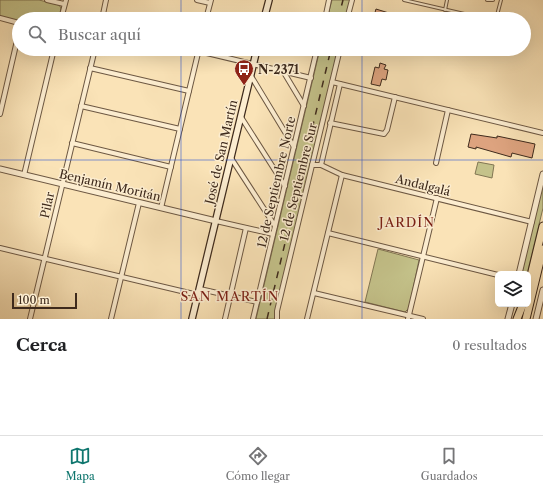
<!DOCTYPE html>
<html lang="es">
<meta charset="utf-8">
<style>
:root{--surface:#fff;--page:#f6f6f6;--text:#202124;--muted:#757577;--line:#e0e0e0;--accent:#0f766e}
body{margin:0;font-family:"Libre Caslon Text",serif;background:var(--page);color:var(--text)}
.controls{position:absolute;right:12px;bottom:12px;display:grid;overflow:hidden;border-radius:6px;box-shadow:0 4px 16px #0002}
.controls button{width:36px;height:36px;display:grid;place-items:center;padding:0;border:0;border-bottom:1px solid var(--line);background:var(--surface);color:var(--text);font:20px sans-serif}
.scale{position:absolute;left:12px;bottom:10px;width:65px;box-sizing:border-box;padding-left:4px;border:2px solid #3e2a1c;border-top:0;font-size:11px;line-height:14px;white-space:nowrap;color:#3e2a1c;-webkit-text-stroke:3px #fcedd0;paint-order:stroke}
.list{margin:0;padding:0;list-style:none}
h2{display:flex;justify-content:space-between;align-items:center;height:52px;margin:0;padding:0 16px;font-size:17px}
h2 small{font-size:13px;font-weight:400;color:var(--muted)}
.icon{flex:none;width:22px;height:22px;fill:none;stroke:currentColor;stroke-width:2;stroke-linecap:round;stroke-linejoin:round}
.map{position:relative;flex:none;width:543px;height:319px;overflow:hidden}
.search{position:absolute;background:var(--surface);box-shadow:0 4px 16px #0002;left:12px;right:12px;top:12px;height:44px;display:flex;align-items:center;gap:10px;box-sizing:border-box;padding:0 14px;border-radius:22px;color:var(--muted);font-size:15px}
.sheet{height:116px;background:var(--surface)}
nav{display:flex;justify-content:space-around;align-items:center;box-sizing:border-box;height:56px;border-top:1px solid var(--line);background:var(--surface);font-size:11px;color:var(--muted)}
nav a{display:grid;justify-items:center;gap:2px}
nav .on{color:var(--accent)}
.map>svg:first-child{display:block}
.green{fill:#c4c28a;stroke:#817653}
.building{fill:#dda37f;stroke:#3e2a1c}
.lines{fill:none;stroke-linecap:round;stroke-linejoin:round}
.service-casing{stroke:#6d5843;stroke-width:4}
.minor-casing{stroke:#6d5843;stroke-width:6}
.tertiary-casing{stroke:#6d5843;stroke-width:7}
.secondary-casing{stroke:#3e2a1c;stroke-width:8}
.trunk-casing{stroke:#3e2a1c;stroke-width:9}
.service{stroke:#fcedd0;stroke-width:2}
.minor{stroke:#fcedd0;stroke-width:4}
.tertiary{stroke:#fcedd0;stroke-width:5}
.secondary{stroke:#fcedd0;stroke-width:5.5}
.trunk{stroke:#fae3b7;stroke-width:7}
.rail{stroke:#3e2a1c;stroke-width:1.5;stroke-dasharray:7 7;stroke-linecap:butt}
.grid{fill:none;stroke:#1d4ed8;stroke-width:1;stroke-opacity:0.55}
.labels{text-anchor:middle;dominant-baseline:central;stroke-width:3;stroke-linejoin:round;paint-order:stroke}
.poi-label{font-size:12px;font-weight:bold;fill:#3e2a1c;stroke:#fcedd0;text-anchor:start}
.street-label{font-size:12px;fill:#3e2a1c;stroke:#fcedd0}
.neighbourhood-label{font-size:13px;letter-spacing:1px;fill:#7a1f14;stroke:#fcedd0}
</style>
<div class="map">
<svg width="543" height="319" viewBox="0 0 543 319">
<rect width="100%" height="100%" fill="#fae3b7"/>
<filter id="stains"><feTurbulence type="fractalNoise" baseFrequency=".005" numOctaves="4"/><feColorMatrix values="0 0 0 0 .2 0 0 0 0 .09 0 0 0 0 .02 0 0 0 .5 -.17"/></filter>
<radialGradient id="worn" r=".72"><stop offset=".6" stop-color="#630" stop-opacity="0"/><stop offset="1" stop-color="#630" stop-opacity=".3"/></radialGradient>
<g class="green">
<polygon points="0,0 39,0 59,5 61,8 59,19 19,19 19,21 0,16"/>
<polygon points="332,0 350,0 345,19 327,19"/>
<polygon points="320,49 338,49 275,313 275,319 256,319"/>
<polygon points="478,162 494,165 492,178 475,174"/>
<polygon points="543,184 543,208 527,274 521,274"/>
<polygon points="378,249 419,260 409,308 405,312 365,302"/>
</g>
<g class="building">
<polygon points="376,9 392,14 391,19 374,16"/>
<polygon points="380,63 386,65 384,69 388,70 386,80 382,79 380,86 371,84 375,67 379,68"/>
<polygon points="471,134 497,138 497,136 535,144 532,158 512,153 511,157 476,147 476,149 468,147"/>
</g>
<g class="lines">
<defs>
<g id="service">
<polyline points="404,0 486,19"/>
<polyline points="487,0 493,0"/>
<polyline points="445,10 447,0"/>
<polyline points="496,19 501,0"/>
</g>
<g id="minor">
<polyline points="47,0 64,4"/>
<polyline points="197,0 210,3"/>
<polyline points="0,18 19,23"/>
<polyline points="61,19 66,0"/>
<polyline points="102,19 106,0"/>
<polyline points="206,19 211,0"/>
<polyline points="325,19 329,0"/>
<polyline points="347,19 352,0"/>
<polyline points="190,49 311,78"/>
<polyline points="90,68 189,91"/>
<polyline points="283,71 304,106"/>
<polyline points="251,76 294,147"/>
<polyline points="332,82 543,133"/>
<polyline points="81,106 180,129"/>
<polyline points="0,114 19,32"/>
<polyline points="241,117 285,186"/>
<polyline points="330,123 384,134 387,130 395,97"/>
<polyline points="72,143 171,167"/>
<polyline points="231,158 275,226"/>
<polyline points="436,163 448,110"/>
<polyline points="312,165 321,165 342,175 532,222"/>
<polyline points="321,165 340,84"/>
<polyline points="24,175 54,49"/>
<polyline points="161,208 199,49"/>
<polyline points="216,221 273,234"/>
<polyline points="328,233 498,275"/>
<polyline points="0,248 198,295"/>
<polyline points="200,289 257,302"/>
<polyline points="314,293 423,319"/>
<polyline points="30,319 95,49"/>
<polyline points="111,319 139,203"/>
<polyline points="225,319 246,228"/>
<polyline points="253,319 317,49"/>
<polyline points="277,319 277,311 340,49"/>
<polyline points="307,319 342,175"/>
<polyline points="408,319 437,198"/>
</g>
<g id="tertiary">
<polyline points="0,169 216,221"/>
<polyline points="519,274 543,174"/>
<polyline points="508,319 512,304"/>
<polyline points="536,319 543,290"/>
</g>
<g id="secondary">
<polyline points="264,19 269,0"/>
<polyline points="192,319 257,49"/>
</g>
<g id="trunk">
<polyline points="528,288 543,226"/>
<polyline points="517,319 523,304"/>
<polyline points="526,319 543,249"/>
</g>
</defs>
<use href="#service" class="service-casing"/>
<use href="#minor" class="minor-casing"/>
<use href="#tertiary" class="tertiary-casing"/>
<use href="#secondary" class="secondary-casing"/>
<use href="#trunk" class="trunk-casing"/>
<use href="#service" class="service"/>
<use href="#minor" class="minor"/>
<use href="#tertiary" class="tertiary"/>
<use href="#secondary" class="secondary"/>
<use href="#trunk" class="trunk"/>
<g class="rail">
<polyline points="338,19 343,0"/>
<polyline points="267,319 331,49"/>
</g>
</g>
<path class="grid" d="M181,0V19M362,0V19M181,49V319M362,49V319M0,160H543"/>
<defs>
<symbol id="bus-pin" viewBox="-11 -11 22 30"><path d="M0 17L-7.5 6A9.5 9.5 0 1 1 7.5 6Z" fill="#8f2418" stroke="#fcedd0"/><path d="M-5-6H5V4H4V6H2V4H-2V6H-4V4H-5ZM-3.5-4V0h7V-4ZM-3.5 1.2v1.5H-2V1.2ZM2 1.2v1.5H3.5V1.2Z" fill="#fff"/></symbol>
</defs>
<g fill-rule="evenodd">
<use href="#bus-pin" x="233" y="58" width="22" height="30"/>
</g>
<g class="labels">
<g class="poi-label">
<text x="258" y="69">N-2371</text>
</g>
<g class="street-label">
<text transform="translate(221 152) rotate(-77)">José de San Martín</text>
<text transform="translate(276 182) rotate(-77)">12 de Septiembre Norte</text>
<text transform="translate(298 182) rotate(-76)">12 de Septiembre Sur</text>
<text transform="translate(110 185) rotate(13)">Benjamín Moritán</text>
<text transform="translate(423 185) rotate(14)">Andalgalá</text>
<text transform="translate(47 205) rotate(-77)">Pilar</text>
</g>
<g class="neighbourhood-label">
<text x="407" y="222">JARDÍN</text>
<text x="230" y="296">SAN MARTÍN</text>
</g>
</g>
<rect width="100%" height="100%" filter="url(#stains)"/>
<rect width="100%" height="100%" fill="url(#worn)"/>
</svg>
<div class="controls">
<button><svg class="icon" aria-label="layers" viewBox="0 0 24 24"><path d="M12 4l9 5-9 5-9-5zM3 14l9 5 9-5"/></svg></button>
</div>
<div class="scale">100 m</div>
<div class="search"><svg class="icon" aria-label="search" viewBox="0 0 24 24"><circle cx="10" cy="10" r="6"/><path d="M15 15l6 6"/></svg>Buscar aquí</div>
</div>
<section class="sheet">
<h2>Cerca<small>0 resultados</small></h2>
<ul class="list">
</ul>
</section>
<nav>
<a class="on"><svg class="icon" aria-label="map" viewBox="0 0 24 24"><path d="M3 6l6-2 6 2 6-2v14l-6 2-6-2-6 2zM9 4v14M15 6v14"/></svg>Mapa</a>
<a><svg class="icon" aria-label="directions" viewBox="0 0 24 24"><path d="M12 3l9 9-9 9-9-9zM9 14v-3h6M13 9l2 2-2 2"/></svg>Cómo llegar</a>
<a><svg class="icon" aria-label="saved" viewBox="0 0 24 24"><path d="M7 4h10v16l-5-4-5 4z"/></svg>Guardados</a>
</nav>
